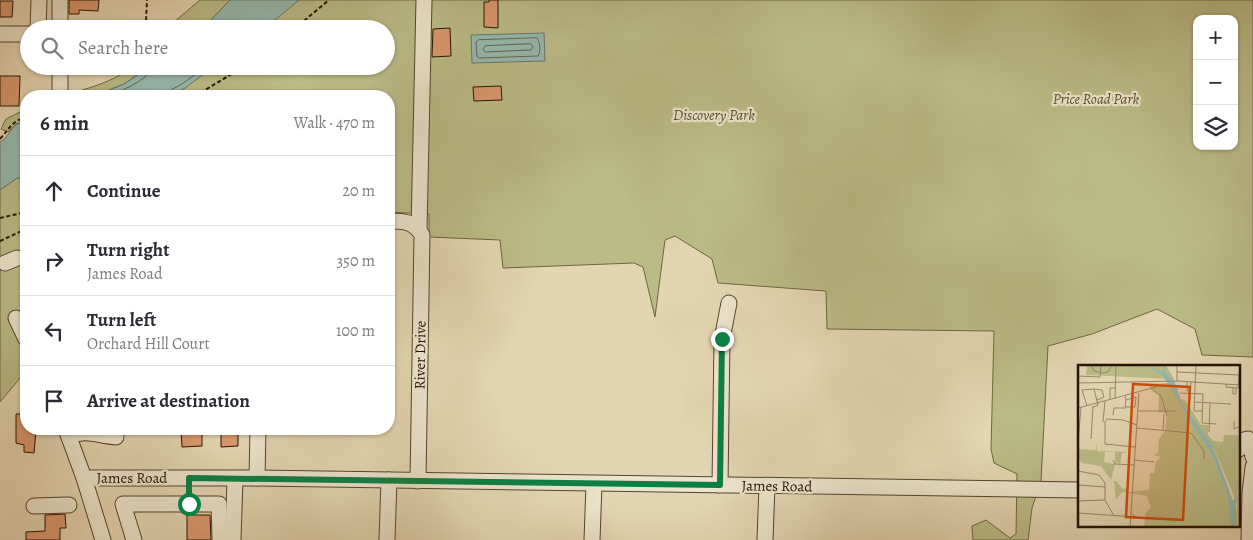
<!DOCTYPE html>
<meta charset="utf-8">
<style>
:root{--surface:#fff;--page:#f2f2f3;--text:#2b2b33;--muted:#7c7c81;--line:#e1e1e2}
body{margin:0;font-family:Alegreya,serif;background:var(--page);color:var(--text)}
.controls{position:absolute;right:15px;top:15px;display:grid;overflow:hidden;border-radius:10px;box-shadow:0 1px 4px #0004}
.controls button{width:45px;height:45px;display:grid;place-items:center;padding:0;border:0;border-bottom:1px solid var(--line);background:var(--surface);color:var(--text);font:25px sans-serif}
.stop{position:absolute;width:15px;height:15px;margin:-11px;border:4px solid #0b8043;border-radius:50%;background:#fff}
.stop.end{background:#0b8043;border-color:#fff;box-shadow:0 1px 5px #0008}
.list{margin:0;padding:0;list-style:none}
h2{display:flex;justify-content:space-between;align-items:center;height:65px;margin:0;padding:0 20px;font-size:21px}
h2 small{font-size:16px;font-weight:400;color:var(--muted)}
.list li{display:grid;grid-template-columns:32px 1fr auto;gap:15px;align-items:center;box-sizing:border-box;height:70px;padding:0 20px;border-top:1px solid var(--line)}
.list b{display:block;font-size:19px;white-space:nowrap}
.list p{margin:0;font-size:16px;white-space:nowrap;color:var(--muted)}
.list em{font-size:16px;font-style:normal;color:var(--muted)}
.icon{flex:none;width:28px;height:28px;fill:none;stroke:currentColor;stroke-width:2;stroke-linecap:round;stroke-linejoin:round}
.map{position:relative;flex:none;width:1253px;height:540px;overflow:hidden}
.search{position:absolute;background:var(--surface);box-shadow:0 1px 4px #0004;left:20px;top:20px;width:375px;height:55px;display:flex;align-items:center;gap:12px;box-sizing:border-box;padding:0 18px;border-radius:28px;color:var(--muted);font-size:19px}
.panel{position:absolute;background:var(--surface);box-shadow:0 1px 4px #0004;left:20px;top:90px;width:375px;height:345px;border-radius:20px}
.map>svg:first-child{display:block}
.green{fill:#bbbb87;stroke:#706644;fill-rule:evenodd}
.water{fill:#95b9ad;stroke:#687668}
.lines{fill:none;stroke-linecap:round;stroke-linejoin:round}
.shore{stroke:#5d6656;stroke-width:1}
.building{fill:#da986e;stroke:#251200}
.minor-casing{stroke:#55432c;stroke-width:17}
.path{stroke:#251200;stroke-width:2;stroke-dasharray:4 2.5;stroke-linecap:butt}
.minor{stroke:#ede4cd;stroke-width:15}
.route{stroke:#0b8043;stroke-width:6}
.labels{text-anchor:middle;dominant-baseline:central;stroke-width:4.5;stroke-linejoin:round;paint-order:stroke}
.park-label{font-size:15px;font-style:italic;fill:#5a4d2f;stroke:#ede4cd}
.street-label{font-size:15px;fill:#251200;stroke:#ede4cd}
.inset-road{fill:none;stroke:#98876b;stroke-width:1}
.view{fill:#cb4e0a;fill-opacity:0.15;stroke:#cb4e0a;stroke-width:2.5}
.inset-edge{fill:none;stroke:#251200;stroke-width:2.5}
</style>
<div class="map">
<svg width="1253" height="540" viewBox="0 0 1253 540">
<rect width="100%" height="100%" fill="#e4d5b2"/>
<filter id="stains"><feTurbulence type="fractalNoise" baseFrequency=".004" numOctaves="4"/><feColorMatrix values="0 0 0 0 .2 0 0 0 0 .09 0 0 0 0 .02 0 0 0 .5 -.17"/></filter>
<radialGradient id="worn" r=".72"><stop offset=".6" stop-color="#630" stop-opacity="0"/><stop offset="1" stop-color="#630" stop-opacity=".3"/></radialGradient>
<g class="green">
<polygon points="200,0 230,0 211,20 200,29 162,29 167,28"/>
<path d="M294,0H1253V357L1202,355L1195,329L1157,309L1092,334L1048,346L1041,481L1032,508L1028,540H973L972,526L986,520L1010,538L1016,534L1017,474L994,463L991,449L994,331L827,329L826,291L718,283L712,259L675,236L665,240L655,317L643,267L634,263L503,268L500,240L429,237V214L389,212V96H169L185,88L206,66H386V29H253ZM1197,19H1234V146H1197Z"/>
<path d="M129,66H151L124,84L94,96H63C85,89 111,83 129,69Z"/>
<polygon points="26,109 26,121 16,124 8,132 1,129 6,119"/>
<polygon points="17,178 26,178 26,371 0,402 0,190"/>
</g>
<g class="water">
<polygon points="230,0 299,0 264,29 200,29 211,20"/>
<polygon points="544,33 545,61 472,63 471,35"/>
<polygon points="151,66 215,66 185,88 169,96 94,96 124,84"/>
<path d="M26,121V178H17L0,190V142C12,135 8,125 26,121Z"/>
</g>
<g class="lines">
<g class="shore">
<path d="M537,38C540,41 541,52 538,56L479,58L477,56L476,42L478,40Z"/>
<polygon points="531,44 533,47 531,50 485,52 483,49 485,46"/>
<path d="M108,96C119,92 151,79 153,66"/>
<polyline points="168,96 171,90 182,84 207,66"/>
</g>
</g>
<g class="building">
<polygon points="69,0 99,0 98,11 79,10 79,14 69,14"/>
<polygon points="489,0 498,0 498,28 484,27 484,2 489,2"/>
<polygon points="0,1 13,1 12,17 0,17"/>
<polygon points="450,28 451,56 432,57 433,29"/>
<polygon points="0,76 20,76 19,106 0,106"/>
<polygon points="501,86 502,100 474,101 473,87"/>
<polygon points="16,414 26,414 26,429 34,429 33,430 36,431 34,453 24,452 24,445 16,443"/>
<polygon points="202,430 202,446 182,447 181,431"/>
<polygon points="221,432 238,432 238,446 221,447"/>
<polygon points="65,514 66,528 60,528 60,540 26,540 26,532 45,531 45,515"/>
<polygon points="187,515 210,515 211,540 187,540"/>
</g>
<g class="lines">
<defs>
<g id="minor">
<polyline points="38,29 39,0"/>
<polyline points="60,29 60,0"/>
<polyline points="0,34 29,34"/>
<polyline points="60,91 60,66"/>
<path d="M389,221C403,221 414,221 422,235L418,481"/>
<polyline points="419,230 424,0"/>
<polyline points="5,263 17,258"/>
<polyline points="16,318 26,339"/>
<polyline points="66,429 84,478 103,540"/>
<path d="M69,437C86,428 98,436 116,437"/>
<polyline points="1239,449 1244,440 1248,439 1250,442 1253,457"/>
<polyline points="84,478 257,478 1079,490"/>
<polyline points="257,478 258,429"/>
<polyline points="720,485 722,339 729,303"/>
<polyline points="34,506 69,505"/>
<polyline points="134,540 123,504 219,504 220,540"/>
<polyline points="233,540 235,479"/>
<polyline points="387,540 389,480"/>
<polyline points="592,540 594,484"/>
<polyline points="765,540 767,486"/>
<polyline points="1249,540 1250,493 1253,467"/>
</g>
</defs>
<use href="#minor" class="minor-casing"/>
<g class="path">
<polyline points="129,29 146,21 147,0"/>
<polyline points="294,29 329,0"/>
<polyline points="195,96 245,66"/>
<path d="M0,139C10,128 11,122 26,117"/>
<polyline points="0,218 26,212"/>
<polyline points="0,241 26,229"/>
</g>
<use href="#minor" class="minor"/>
</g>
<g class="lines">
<polyline class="route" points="189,504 189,478 720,485 722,339"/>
</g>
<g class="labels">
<g class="park-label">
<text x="1096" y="99">Price Road Park</text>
<text x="714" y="115">Discovery Park</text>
</g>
<g class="street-label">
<text transform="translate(420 355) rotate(-89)">River Drive</text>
<text x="132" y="478">James Road</text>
<text transform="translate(777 486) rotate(1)">James Road</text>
</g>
</g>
<g transform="translate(1078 365)">
<rect width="162" height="162" fill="#e4d5b2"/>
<path d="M9,0H88L96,14L8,10ZM90,18L135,92L150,132L153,156L157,159L159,138L134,79L104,38L98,21L103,34L107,35L123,60H130V70L135,76L145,77L146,70H162L161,162H63L66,161L68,147L73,143L69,131L44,127L38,135L36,116H38L45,124L51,122L50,127L71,125L72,108H76L78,96L83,92L75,90L80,88L81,74L87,66L89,48L80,47L81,30L68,19ZM19,76V86L50,87L44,88L42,99L37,97V87H27L26,97L37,99L33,115L23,101L4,98L0,94V84L18,85Z" fill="#bbbb87"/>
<path d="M69,0L84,7L87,0V7L96,15L104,38L134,79L155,136L162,127L158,139V162H153L150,132L135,92L85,11Z" fill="#95b9ad"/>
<path class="inset-road" d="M13,0L16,6L24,8L30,7L34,0M118,0L116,46H125M99,7L161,10M0,11L22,12L23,0M99,16L163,20M109,17V26L112,25L113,17M0,18L99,16V0M148,19V22L160,23L162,0M155,23V29H158V23M16,24L24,25L26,32L19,35M73,24L83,31L89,51M102,28L125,29L124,58L138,59M47,31L48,35L58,32L57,42H47L48,35M37,34L38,0M32,35V23H38M116,37L153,39M9,41L4,25L16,24L20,40L15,42M0,43L78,22M60,46H98M35,50L36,43H48M156,56V64L163,61M25,57L27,36M59,63L113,68L126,86V94M85,65L86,49M131,67L132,38M13,74L15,41M0,77L3,42M57,82L27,79V57L29,54L45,55L59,60M35,95L37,99L56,100M56,95L76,97M0,106L21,110L27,118V135L36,151M0,120L27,122M0,136L27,135M0,148L58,152L53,148M52,162L61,28"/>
<path class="view" d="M55,19L112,22L105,155L48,152Z"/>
<rect width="162" height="162" class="inset-edge"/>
</g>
<rect width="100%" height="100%" filter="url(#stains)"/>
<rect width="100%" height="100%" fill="url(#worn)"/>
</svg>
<div class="controls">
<button>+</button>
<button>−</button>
<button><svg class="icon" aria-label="layers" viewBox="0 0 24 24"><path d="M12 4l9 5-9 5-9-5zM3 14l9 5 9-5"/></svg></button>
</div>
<div class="stop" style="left:189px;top:504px"></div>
<div class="stop end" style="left:722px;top:339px"></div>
<div class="search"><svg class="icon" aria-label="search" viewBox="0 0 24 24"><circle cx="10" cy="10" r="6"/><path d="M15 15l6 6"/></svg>Search here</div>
<section class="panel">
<h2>6 min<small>Walk · 470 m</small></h2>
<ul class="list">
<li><svg class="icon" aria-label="ahead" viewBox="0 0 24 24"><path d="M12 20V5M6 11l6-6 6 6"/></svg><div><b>Continue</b></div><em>20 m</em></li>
<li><svg class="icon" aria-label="right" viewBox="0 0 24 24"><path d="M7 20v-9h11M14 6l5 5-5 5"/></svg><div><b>Turn right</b><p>James Road</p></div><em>350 m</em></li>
<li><svg class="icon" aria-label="left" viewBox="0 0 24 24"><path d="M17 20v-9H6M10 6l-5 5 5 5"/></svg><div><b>Turn left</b><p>Orchard Hill Court</p></div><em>100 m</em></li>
<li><svg class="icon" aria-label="arrive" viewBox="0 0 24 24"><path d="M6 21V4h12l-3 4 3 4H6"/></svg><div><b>Arrive at destination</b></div></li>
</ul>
</section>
</div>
